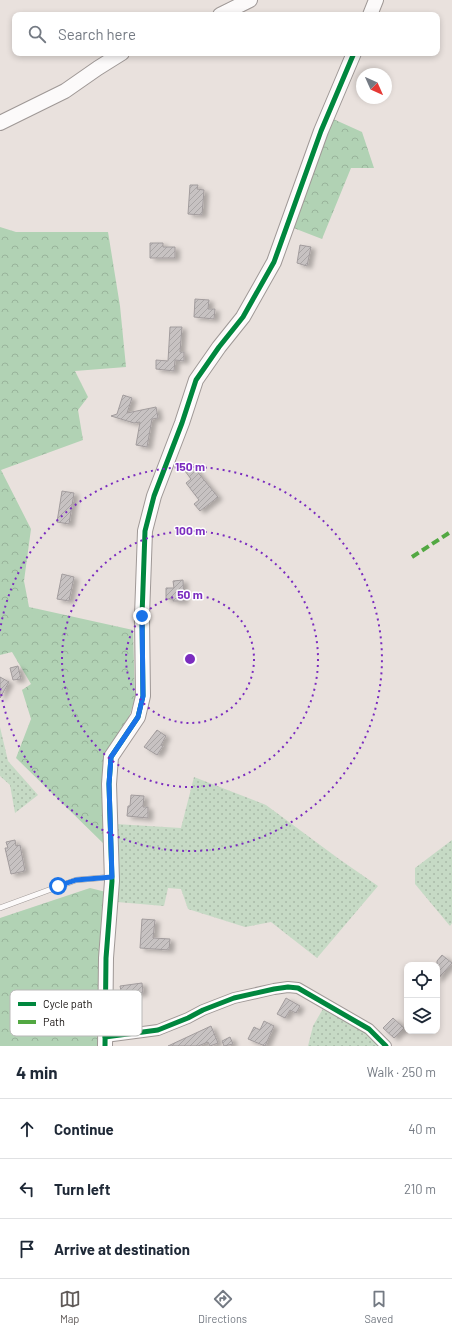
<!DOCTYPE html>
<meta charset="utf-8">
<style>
:root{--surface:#fff;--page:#f2f2f3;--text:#1f2937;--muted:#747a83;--line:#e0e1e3;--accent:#605a58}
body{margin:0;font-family:Barlow,sans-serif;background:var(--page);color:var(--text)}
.controls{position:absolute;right:12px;bottom:12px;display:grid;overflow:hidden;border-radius:8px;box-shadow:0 2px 6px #0003}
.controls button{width:36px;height:36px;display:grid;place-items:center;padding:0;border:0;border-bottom:1px solid var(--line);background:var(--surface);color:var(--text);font:20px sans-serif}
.compass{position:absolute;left:356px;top:68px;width:36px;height:36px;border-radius:50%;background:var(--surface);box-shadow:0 2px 6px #0003;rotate:135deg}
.stop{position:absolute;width:12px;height:12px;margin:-9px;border:3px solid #1a73e8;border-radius:50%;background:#fff}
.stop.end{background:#1a73e8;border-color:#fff;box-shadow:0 1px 4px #0008}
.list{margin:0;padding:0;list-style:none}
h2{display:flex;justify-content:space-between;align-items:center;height:52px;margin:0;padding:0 16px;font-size:17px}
h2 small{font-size:13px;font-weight:400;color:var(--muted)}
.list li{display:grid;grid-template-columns:26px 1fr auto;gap:12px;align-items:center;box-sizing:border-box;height:60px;padding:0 16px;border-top:1px solid var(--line)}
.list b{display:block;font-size:15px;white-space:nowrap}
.list em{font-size:13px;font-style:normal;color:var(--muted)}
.icon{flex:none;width:22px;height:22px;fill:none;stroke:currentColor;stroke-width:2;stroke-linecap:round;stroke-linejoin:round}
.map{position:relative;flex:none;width:452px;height:1046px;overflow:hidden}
.search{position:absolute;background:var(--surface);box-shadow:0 2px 6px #0003;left:12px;right:12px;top:12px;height:44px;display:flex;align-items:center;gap:10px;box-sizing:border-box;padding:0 14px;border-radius:8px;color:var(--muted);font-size:15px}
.sheet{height:232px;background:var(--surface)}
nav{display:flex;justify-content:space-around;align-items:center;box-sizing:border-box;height:56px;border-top:1px solid var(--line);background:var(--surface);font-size:11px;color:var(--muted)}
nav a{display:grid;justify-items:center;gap:2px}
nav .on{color:var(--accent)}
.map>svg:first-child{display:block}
.grass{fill:url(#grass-dots)}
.forest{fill:url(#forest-crowns)}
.building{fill:url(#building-hatch);stroke:#a29c9d;filter:url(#shadow)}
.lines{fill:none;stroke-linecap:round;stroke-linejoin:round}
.lane-casing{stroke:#9f9896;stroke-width:6}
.street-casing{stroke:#9f9896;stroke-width:12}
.secondary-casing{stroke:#9f9896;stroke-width:16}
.lane{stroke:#fcfafa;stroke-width:5}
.street{stroke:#fcfafa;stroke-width:10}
.secondary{stroke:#fcfafa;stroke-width:14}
.quiet{stroke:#52a842;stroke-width:4;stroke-dasharray:8 4;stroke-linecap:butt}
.cycleway-casing{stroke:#fff;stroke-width:8}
.cycleway{stroke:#00873e;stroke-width:5}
.route{stroke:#1a73e8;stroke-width:5}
.ring{fill:none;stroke:#7b2cbf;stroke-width:2;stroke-dasharray:2 4}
.key{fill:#fff;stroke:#b9b8b7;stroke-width:1}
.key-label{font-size:11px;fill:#171210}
.centre{fill:#7b2cbf;stroke:#fff;stroke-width:2}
.ring-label{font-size:12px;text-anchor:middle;font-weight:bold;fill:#7b2cbf;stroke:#fff;stroke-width:3;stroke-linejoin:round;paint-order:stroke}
</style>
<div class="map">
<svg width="452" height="1046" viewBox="0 0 452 1046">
<defs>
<pattern id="grass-dots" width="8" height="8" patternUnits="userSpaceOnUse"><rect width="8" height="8" fill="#c6dac5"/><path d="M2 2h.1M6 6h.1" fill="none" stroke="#a9baa8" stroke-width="1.8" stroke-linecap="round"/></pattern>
<pattern id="forest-crowns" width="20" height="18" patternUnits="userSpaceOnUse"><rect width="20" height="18" fill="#b1d2b4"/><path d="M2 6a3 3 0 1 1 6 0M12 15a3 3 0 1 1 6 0" fill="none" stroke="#98b39a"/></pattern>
<pattern id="building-hatch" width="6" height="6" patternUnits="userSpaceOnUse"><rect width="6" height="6" fill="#c7c2c2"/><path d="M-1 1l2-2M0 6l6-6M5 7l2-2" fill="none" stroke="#aaa6a6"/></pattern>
<filter id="shadow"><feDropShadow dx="4.5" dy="2.5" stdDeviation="2" flood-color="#0004"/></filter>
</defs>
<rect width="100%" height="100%" fill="#e9e1dd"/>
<g class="grass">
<polygon points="0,727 8,761 38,795 15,813 10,785 0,776"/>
<polygon points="194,777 266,805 339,859 378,886 317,958 271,922 245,927 188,909 181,889 168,888 164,906 117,902 116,824 181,828"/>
<polygon points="452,840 452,923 450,926 415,884 415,868"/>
<polygon points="324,1007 367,1032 381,1046 308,1046 313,1026"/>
</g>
<g class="forest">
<polygon points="331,118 362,132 374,168 351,168 322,239 291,227"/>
<polygon points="0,227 16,232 108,232 120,306 126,367 75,371 88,397 78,410 83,440 1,470 31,529 24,581 29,607 133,630 135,699 129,717 105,758 106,846 16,758 31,719 22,690 31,684 12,652 0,655"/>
<polygon points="90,888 106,892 101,1046 0,1046 0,918"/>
</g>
<g class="building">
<polygon points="190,185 198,185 197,189 204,190 202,215 188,214"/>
<polygon points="150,243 163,243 163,247 175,247 175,258 150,258"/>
<polygon points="300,245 311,247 307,266 297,263"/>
<polygon points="195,299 209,300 208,309 215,309 214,319 194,317"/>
<polygon points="170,327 182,327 180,352 184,352 184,361 175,360 174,371 156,369 156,360 168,361"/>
<polygon points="123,395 132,398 127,413 156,407 158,418 152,419 147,447 136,445 140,422 134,423 111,416 117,414"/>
<polygon points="193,464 197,469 196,470 218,497 200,511 194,504 199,500 186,483 191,479 185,471"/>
<polygon points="62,491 74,493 69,524 57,522"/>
<polygon points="62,574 74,577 69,601 57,599"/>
<polygon points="183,580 184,601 173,601 173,599 166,599 166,588 174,588 173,581"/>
<polygon points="18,666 21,679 13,680 10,668"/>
<polygon points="0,677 9,682 0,698"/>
<polygon points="157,730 166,736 161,745 163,746 157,755 144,747"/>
<polygon points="131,795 144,796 143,807 148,807 148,818 127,816 128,806 130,806"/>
<polygon points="15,840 16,846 20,845 25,871 11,874 5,848 8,848 6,842"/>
<polygon points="142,919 155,920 153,938 170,939 169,950 140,948"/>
<polygon points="442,955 452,963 437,980 437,961"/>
<polygon points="142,983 143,993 122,996 120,986"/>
<polygon points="286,998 300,1006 296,1013 290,1010 285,1018 277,1014"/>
<polygon points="393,1018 404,1028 394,1038 383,1028"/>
<polygon points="264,1021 274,1026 265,1046 248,1039 254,1027 260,1030"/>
<polygon points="211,1026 218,1043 210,1046 208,1042 198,1046 168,1046"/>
<polygon points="230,1037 233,1044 224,1046 222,1041"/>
</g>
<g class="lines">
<defs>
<polyline id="lane" points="0,908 76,880 111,877"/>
<polyline id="street" points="105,1037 158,1030 188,1018 203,1010 234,998 274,989 288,987 298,988 369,1029 386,1046"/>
<g id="secondary">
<polyline points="220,15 250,0"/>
<polyline points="370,15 376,0"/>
<polyline points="0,123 65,91 98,68 122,53"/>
<polyline points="105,1046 106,958 112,881 109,784 111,757 138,717 143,696 142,616 145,531 154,496 182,423 196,380 219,347 243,317 274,262 321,131 354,53"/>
</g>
</defs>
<use href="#lane" class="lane-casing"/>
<use href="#street" class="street-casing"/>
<use href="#secondary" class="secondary-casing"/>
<use href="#lane" class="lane"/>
<use href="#street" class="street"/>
<use href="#secondary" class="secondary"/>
<polyline class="quiet" points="412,557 452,531"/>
<defs>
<g id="cycleway">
<polyline points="105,1037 158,1030 188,1018 203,1010 234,998 274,989 288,987 298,988 369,1029 386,1046"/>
<polyline points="105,1046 106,958 112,881 109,784 111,757 138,717 143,696 142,616 145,531 154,496 182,423 196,380 219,347 243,317 274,262 321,131 354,53"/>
</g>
</defs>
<use href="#cycleway" class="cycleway-casing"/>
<use href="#cycleway" class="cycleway"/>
</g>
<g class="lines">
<polyline class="route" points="58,886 76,880 112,877 109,784 111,757 138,717 143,696 142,616"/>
</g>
<g class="ring">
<circle cx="190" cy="659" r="64"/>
<circle cx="190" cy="659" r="128"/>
<path d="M0 631A192 192 0 1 1 0 687"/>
</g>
<rect x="10" y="990" width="132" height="46" rx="6" class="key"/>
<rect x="18" y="1002" width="18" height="4" fill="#00873e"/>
<rect x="18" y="1020" width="18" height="4" fill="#52a842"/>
<g class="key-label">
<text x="43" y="1008">Cycle path</text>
<text x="43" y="1026">Path</text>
</g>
<circle cx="190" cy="659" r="6" class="centre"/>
<g class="ring-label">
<text x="190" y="471">150 m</text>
<text x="190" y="535">100 m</text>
<text x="190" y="599">50 m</text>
</g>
</svg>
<div class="controls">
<button><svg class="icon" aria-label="locate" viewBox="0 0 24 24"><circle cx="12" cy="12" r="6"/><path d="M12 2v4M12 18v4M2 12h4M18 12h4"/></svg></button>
<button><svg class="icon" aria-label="layers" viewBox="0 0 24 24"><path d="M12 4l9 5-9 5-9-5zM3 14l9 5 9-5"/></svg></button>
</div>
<svg class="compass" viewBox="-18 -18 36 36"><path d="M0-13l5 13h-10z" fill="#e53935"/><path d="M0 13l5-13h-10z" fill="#747a83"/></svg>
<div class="stop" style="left:58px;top:886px"></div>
<div class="stop end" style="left:142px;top:616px"></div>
<div class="search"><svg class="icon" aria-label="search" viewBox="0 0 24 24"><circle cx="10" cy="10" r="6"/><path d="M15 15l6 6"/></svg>Search here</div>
</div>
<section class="sheet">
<h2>4 min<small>Walk · 250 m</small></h2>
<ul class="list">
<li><svg class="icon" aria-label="ahead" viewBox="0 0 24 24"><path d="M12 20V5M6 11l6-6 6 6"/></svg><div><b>Continue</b></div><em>40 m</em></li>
<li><svg class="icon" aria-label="left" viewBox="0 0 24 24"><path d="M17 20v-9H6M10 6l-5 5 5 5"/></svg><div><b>Turn left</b></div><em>210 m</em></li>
<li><svg class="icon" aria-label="arrive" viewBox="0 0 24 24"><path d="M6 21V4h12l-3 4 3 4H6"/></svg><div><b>Arrive at destination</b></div></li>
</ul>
</section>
<nav>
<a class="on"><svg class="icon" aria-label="map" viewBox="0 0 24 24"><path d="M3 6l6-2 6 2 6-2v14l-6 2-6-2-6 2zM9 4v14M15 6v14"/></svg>Map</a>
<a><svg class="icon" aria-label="directions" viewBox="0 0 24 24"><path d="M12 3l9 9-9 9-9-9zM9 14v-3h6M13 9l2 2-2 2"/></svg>Directions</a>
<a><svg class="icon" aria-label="saved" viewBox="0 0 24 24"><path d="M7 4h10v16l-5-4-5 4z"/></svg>Saved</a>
</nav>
